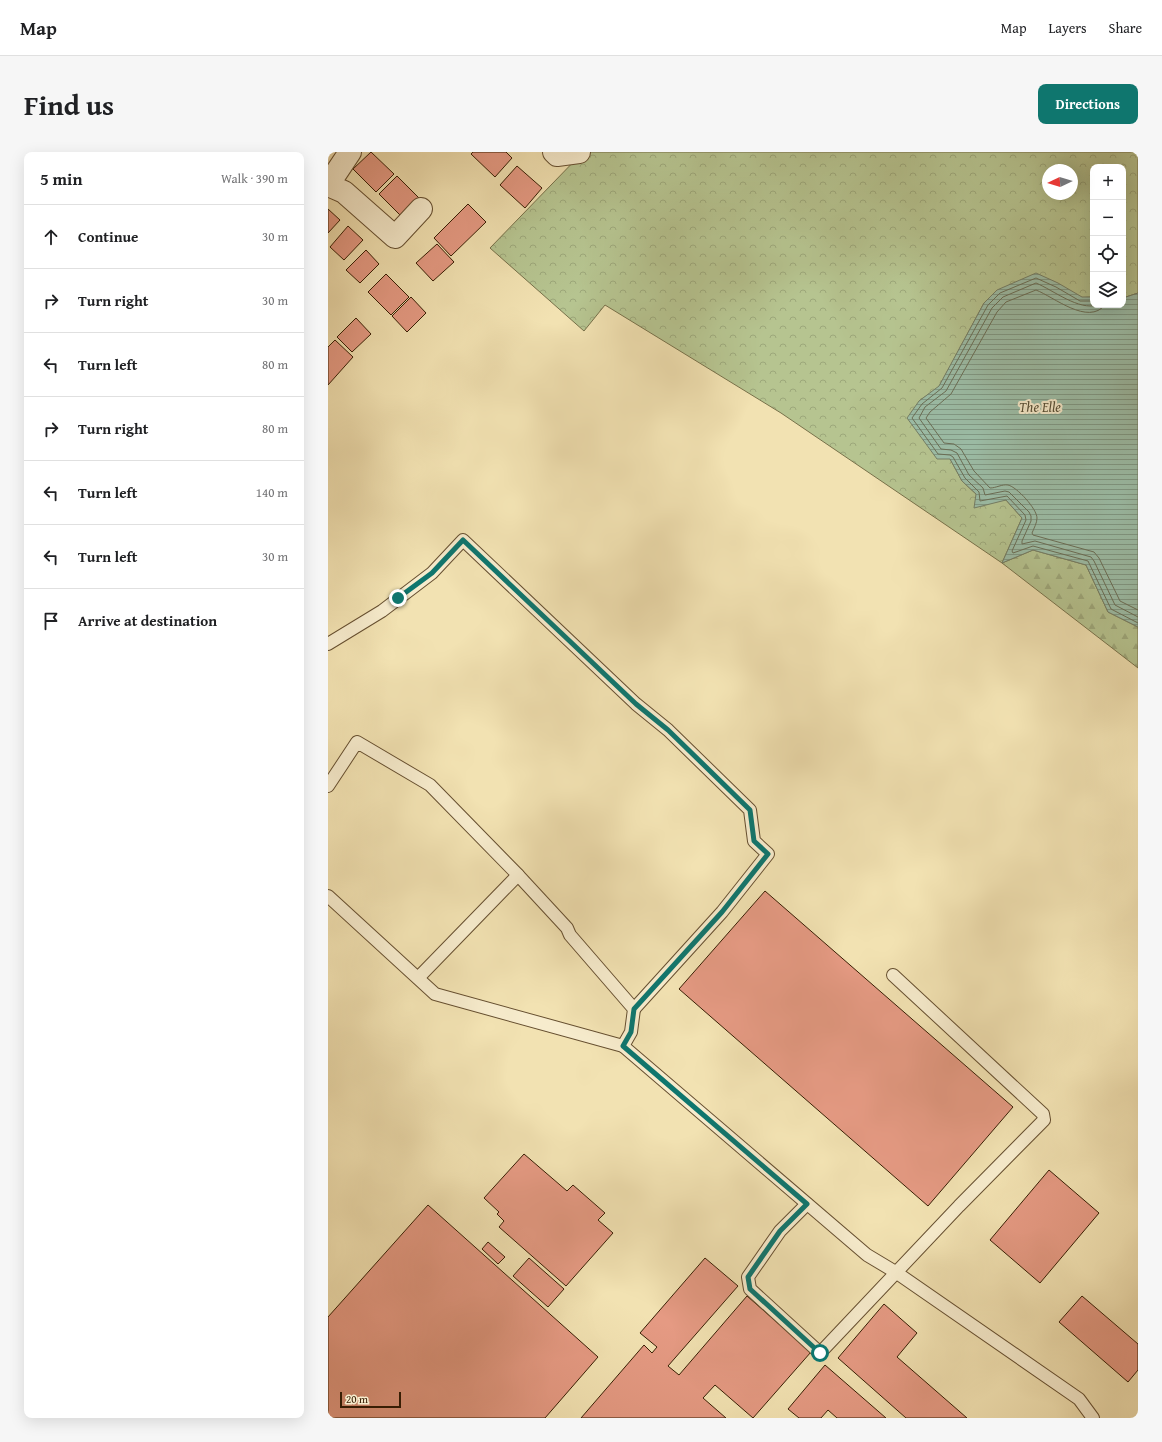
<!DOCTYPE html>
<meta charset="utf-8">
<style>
:root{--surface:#fff;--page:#f6f6f6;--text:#202124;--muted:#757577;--line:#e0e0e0;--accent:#0f766e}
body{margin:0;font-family:"Gentium Book Plus",serif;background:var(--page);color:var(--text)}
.controls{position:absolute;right:12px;top:12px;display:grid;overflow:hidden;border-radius:8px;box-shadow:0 4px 16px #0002}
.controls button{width:36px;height:36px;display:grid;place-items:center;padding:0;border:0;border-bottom:1px solid var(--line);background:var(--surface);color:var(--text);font:20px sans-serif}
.compass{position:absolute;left:714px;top:12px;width:36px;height:36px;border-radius:50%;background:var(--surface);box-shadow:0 4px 16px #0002;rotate:266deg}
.scale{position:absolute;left:12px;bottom:10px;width:61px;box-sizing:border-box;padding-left:4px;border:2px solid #381e04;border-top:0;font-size:11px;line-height:14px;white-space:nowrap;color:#381e04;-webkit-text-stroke:3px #f7eccd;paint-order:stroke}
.stop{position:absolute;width:12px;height:12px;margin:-9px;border:3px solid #0f766e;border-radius:50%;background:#fff}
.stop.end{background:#0f766e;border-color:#fff;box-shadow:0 1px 4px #0008}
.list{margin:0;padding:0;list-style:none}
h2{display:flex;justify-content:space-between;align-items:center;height:52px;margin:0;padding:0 16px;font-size:17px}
h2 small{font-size:13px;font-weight:400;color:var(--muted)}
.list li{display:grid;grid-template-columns:26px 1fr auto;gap:12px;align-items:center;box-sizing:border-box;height:64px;padding:0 16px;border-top:1px solid var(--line)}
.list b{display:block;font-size:15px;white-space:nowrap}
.list em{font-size:13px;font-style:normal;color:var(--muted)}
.icon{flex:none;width:22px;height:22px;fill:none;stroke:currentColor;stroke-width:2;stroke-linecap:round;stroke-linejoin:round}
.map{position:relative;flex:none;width:810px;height:1266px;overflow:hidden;border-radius:8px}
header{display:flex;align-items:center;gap:24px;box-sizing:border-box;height:56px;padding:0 20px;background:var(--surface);border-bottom:1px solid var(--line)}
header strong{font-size:19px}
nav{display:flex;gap:22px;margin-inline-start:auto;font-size:14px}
.intro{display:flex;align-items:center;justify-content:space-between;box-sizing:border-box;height:96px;padding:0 24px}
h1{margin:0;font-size:28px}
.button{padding:10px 18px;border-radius:8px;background:var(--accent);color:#fff;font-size:14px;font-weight:700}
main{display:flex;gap:24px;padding:0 24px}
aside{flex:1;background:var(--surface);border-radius:8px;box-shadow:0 4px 16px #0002}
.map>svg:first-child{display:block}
.forest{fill:url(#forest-firs);stroke:#77714a}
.park{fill:url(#park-crowns);stroke:#77714a;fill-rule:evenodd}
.water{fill:url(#water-rules);stroke:#747e66}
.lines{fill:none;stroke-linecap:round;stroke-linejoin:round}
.shore{stroke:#6a6e56;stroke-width:1}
.building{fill:#e59a83;stroke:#381e04}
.service-casing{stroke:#664f30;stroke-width:14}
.minor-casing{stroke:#664f30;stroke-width:24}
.service{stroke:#f7eccd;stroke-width:12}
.minor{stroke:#f7eccd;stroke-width:22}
.route{stroke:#0f766e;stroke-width:5}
.labels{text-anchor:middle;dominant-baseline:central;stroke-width:4;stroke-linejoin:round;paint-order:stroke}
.water-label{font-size:14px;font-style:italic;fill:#564e35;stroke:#f7eccd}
</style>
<header>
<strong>Map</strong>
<nav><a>Map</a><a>Layers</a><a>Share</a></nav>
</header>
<div class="intro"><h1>Find us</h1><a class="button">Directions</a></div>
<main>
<aside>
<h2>5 min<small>Walk · 390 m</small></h2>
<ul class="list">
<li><svg class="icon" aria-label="ahead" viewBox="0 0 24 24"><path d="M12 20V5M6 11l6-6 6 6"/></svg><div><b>Continue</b></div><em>30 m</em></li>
<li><svg class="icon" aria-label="right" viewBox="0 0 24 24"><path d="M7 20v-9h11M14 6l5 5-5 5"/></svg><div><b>Turn right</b></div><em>30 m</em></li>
<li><svg class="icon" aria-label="left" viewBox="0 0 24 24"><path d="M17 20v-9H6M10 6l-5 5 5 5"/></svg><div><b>Turn left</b></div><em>80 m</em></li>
<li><svg class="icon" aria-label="right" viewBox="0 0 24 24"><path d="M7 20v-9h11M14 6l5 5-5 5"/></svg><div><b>Turn right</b></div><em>80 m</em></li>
<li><svg class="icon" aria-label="left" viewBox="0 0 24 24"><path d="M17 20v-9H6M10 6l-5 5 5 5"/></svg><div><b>Turn left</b></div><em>140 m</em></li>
<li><svg class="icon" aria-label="left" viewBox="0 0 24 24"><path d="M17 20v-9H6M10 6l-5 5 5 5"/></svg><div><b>Turn left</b></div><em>30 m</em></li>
<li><svg class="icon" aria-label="arrive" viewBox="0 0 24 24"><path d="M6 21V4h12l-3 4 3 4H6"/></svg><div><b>Arrive at destination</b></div></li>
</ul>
</aside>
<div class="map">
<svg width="810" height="1266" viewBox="0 0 810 1266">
<defs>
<pattern id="forest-firs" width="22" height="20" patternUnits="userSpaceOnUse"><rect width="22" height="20" fill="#b6c490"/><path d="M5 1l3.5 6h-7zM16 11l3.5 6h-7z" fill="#9da87b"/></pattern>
<pattern id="park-crowns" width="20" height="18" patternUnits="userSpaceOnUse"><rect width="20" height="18" fill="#b6c490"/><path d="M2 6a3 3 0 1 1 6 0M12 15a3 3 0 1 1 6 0" fill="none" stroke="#9da87b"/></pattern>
<pattern id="water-rules" width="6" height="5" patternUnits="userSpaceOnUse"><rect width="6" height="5" fill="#9cbea8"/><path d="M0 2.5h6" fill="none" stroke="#809a87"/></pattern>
</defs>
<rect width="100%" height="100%" fill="#f2e2b2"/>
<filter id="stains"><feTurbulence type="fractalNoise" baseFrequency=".005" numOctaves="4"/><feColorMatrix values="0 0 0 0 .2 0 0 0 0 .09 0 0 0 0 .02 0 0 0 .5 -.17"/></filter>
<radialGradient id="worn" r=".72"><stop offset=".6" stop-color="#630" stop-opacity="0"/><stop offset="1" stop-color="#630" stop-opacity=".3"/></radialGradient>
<polygon class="forest" points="705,398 758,413 780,460 810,475 810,516 674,411"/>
<path class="park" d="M255,0H810V141L795,146V15H765V145L656,151L611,235L591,249L634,329L648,342L678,348L694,366L674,411L453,261L277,153L256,179L162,96ZM720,18H744V42H720Z"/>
<polygon class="water" points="708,121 730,131 754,145 765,145 765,153 795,153 795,146 810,141 810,475 780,460 758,413 705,398 674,411 694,366 678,348 646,356 648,342 634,329 622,307 609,307 579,266 591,249 611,234 656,151 669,138"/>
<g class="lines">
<g class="shore">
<polyline points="765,149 752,149 728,135 708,126 672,141 660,153 614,236 594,252 584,266 610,302 622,303 625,305 637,326 651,340 652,349 679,344 697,363 698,368 684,399 685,401 705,394 760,409 783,457 810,471"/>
<path d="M769,153C751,159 725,138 708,131L675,145L664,156L618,239L597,255L591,266L613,297L623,298L629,301L641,323L655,336L657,343L677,339L681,340L701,360L703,364V369L694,389V392L707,389L763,405L766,409L787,453L810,465"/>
<path d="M777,153C760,174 726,145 708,138L678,150L669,160L623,242L602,260L598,266L616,291L626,292L633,297L646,319L662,336C668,336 674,332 680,333C689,335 709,357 709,366C709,371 706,376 704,381L705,383L766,400L771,406L792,449L810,458"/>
</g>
</g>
<g class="building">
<polygon points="43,0 66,22 48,40 25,17"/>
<polygon points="145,0 178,0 184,6 167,25 143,2"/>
<polygon points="189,14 214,36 197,56 172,33"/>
<polygon points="69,24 92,47 74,65 51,42"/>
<polygon points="140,52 158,70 123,104 106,86"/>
<polygon points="0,57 12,68 0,81"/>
<polygon points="20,74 35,88 16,108 2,95"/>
<polygon points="109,92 126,110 105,129 88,111"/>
<polygon points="38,98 51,112 32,131 18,118"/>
<polygon points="58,122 81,145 63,163 40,140"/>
<polygon points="83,145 98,161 79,180 64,164"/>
<polygon points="28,166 43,182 24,200 9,185"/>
<polygon points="7,188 25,205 0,233 0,195"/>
<polygon points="437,739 685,955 600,1054 351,837"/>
<polygon points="196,1002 239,1039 245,1033 277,1061 270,1068 285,1081 238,1134 171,1075 176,1069 169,1062 171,1060 156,1046"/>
<polygon points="721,1018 771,1061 712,1131 662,1088"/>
<polygon points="100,1053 270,1205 217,1266 0,1266 0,1165"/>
<polygon points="160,1090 177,1105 170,1112 154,1097"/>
<polygon points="201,1106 236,1137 220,1155 185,1124"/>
<polygon points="377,1106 410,1134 340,1214 351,1223 419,1144 483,1200 425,1266 387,1233 375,1246 398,1266 253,1266 316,1193 324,1201 329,1195 312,1181"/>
<polygon points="754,1144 810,1192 810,1218 800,1230 731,1170"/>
<polygon points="556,1152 589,1181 569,1205 639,1266 578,1266 510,1206"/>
<polygon points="497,1213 558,1266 509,1266 500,1258 493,1266 471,1266 460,1257"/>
</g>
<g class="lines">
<defs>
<g id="service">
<polyline points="0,492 54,459 104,421 135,388 308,552 340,578 422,658 426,689 440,702 394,760 306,857"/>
<polyline points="0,634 29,590 102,633 190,723 239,776 242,783 306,857 303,880 295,894 107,842 0,744"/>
<polyline points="90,826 190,723"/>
<polyline points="295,894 539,1103 569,1121 751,1247 765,1266"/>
<polyline points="479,1052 452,1079 420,1125 422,1137 492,1201 631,1054 716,968 715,962 565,823"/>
</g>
<g id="minor">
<polyline points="226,0 229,3 251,0"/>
<polyline points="0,33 16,40 67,85 93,57"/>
<polyline points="0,33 22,0"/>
</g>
</defs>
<use href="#service" class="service-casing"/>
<use href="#minor" class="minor-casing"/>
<use href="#service" class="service"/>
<use href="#minor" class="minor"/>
</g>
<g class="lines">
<polyline class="route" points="70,446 104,421 135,388 308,552 340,578 422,658 426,689 440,702 394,760 306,857 303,880 295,894 479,1052 452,1079 420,1125 422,1137 492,1201"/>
</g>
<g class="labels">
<g class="water-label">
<text x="712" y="255">The Elle</text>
</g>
</g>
<rect width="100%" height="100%" filter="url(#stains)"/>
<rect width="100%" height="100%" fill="url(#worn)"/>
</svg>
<div class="controls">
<button>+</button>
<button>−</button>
<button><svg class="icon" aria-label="locate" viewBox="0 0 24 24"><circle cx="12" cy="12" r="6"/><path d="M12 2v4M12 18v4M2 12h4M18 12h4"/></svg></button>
<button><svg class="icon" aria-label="layers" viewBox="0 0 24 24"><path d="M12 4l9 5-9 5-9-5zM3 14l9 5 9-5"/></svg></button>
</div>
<svg class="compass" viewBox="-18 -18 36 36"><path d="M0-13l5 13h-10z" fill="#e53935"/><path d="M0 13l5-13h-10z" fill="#757577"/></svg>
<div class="scale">20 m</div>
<div class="stop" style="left:492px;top:1201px"></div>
<div class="stop end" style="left:70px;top:446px"></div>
</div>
</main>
